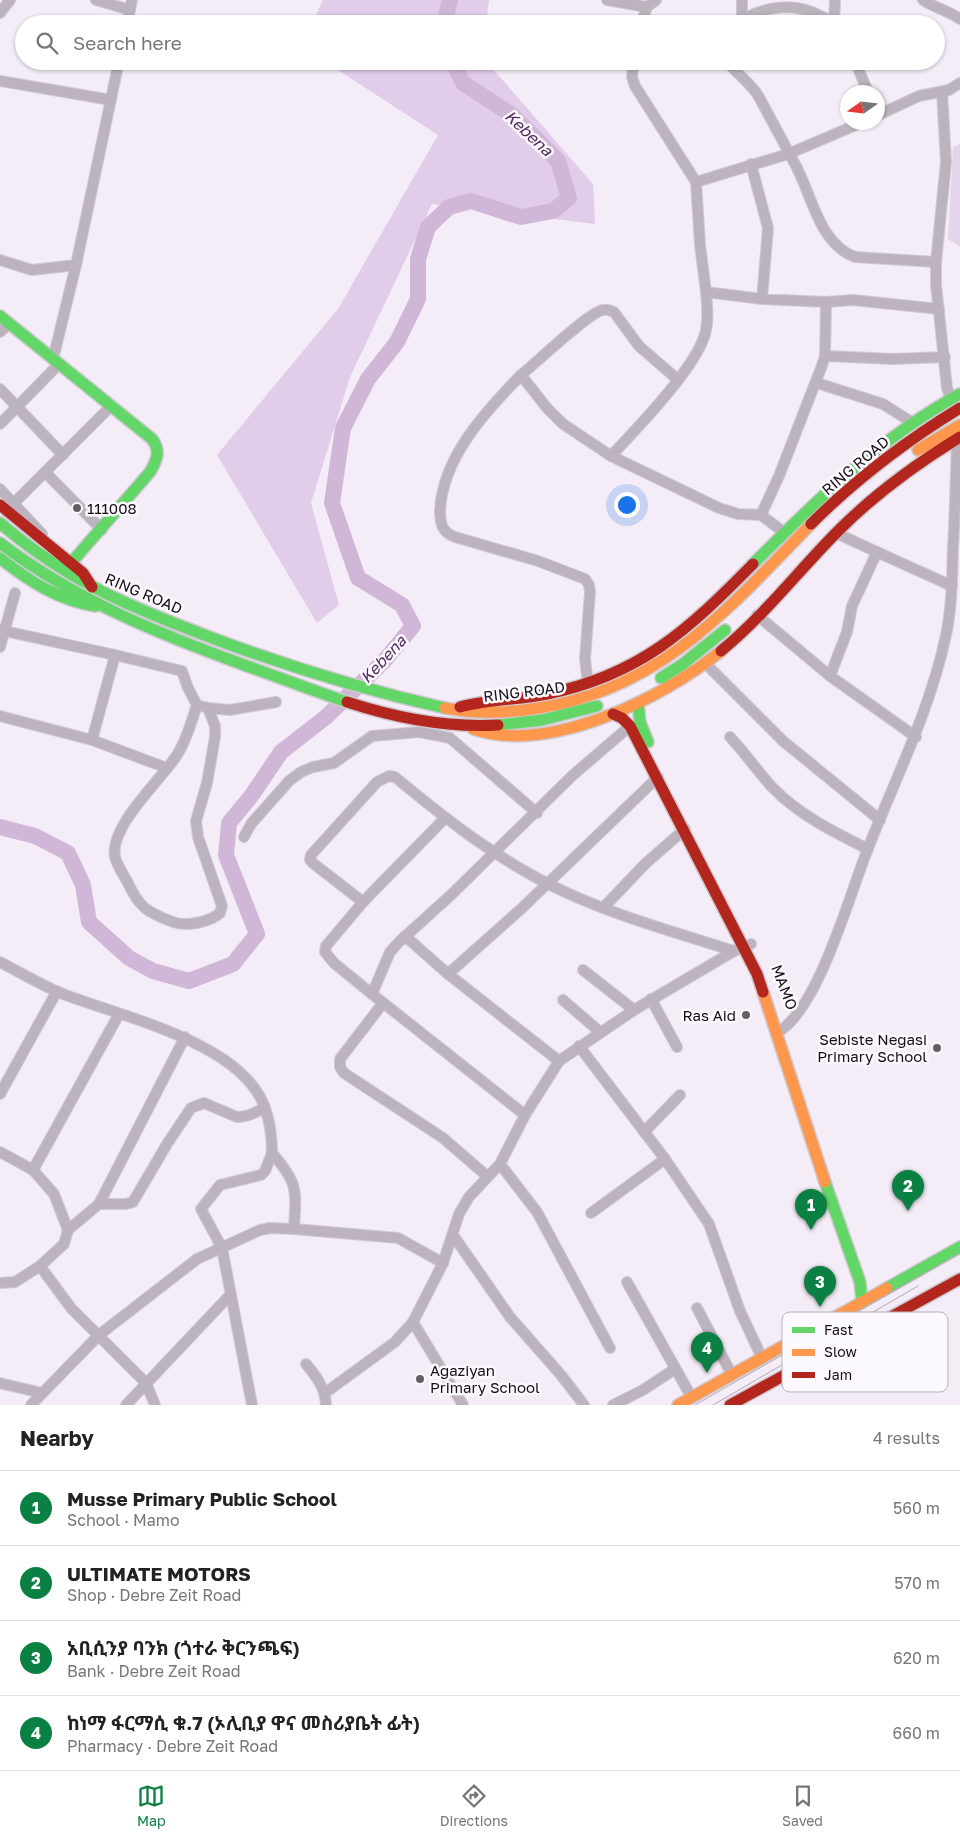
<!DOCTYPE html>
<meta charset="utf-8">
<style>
:root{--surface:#fff;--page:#f2f2f2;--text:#222;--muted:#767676;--line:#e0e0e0;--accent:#0b8043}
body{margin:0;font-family:"Golos Text","Noto Sans Ethiopic",sans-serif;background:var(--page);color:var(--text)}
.compass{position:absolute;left:840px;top:85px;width:45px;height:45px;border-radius:50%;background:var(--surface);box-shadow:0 1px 4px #0004;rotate:256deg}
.you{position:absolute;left:626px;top:504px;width:18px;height:18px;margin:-12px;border:4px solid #fff;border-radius:50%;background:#1a73e8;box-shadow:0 0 0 8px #1a73e833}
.badge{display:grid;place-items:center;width:32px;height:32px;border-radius:50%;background:var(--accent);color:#fff;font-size:16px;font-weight:700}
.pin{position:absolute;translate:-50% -41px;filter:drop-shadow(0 1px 2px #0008)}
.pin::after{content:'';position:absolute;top:26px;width:18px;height:15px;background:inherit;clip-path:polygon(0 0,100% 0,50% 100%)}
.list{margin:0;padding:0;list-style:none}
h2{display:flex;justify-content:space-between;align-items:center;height:65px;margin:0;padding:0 20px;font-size:21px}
h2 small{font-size:16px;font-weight:400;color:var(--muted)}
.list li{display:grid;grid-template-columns:32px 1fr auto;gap:15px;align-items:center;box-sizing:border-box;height:75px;padding:0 20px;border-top:1px solid var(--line)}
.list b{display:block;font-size:19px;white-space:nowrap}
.list p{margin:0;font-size:16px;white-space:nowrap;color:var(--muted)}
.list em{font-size:16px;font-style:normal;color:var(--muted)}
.icon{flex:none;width:28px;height:28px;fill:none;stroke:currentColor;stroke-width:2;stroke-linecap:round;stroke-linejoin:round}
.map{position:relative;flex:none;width:960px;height:1405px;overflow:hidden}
.search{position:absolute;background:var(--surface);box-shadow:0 1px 4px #0004;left:15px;right:15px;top:15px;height:55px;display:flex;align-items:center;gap:12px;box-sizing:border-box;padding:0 18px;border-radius:28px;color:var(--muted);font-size:19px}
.sheet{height:365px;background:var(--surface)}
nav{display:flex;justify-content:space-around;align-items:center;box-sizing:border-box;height:70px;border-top:1px solid var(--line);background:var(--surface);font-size:14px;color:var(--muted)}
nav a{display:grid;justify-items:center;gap:2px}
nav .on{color:var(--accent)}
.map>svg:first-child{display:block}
.green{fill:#e5d5ea}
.forest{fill:#e1cce9}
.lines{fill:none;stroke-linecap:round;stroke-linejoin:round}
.river{stroke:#d0b7d8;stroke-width:16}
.street-casing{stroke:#cfcad2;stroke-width:12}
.fast-casing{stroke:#cfcad2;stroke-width:14}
.slow-casing{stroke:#cfcad2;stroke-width:14}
.jam-casing{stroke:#cfcad2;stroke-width:14}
.street{stroke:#bcb3bf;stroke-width:10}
.fast{stroke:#63d668;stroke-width:11}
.slow{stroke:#ff974d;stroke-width:11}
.jam{stroke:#b3261e;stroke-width:11}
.tram{stroke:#b0a9b4;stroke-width:1}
.poi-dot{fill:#635d65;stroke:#fcf9fe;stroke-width:2}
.labels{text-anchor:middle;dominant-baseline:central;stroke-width:5;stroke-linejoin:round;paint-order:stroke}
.street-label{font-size:15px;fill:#151017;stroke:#fcf9fe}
.poi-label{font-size:15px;fill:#151017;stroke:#fcf9fe;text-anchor:start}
.water-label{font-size:16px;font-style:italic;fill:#532a60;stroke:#fcf9fe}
.key{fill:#fcf9fe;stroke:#b7b3b9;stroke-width:1}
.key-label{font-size:14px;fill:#151017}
</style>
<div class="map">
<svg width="960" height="1405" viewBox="0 0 960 1405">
<rect width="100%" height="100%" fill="#f4ecf7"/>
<polygon class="green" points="960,144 960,247 948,239 953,147"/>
<g class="forest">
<polygon points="323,0 489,0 486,24 314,24 313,21"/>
<polygon points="334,61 486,61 593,184 595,224 432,204 350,377 311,503 339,605 317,623 217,455 338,309 438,135 338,70"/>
</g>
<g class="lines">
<g class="river">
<polyline points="444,24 450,0"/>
<polyline points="0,827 35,836 68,853 83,885 89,922 129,958 153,971 189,981 233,964 257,934 226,855 229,823 252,795 281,752 326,717 385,660 413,626 402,605 358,578 332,503 343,428 368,379 397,342 418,299 418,259 428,227 449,207 471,201 521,217 553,211 569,198 558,161 512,115 463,83 452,61"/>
</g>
<defs>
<g id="street">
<polyline points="96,0 130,10"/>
<polyline points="607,0 647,7"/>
<path d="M923,0C935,8 949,11 960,19"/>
<polyline points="0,13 10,0"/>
<path d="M743,19C775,2 805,3 834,24"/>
<polyline points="742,23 742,0"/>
<polyline points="127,24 132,0"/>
<polyline points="641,24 647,7 656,0"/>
<polyline points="834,24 835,0"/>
<polyline points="634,61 632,77 635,86 696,182"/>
<path d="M730,61L731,66C740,76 753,86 759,97C771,119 783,142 795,164C812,195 819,244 855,257L936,262"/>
<polyline points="855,61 868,92"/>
<polyline points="0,81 111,100"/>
<polyline points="942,92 946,162 936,262 936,285 947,388 951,399"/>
<polyline points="878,115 919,96 949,90 960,83"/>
<polyline points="751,164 768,228 762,299"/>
<polyline points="0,260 32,270 76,265"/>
<polyline points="826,302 853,300 939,309"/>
<polyline points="0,332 9,324"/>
<polyline points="825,356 894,359 945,357"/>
<polyline points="53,359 76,265 119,61"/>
<path d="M521,375C536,363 589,312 603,310C607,309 610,310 614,312L639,346L677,379"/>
<polyline points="817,383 883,404 913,423"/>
<polyline points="0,389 63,455"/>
<polyline points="0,424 58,365"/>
<path d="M611,456C637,428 695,369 705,334C709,321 707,305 706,292"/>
<polyline points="46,473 102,530"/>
<polyline points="0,489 42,534"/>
<polyline points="6,511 110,407"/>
<polyline points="785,533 761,515 779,476 821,368 825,356 826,302 762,299 706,292 700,245 696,182 788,154 863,122"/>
<polyline points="877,552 952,586"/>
<polyline points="757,615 830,676 916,737"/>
<polyline points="0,630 115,655 92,740"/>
<polyline points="0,647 15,593"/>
<path d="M115,655L182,671L188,688L197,705L208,708L215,726V737L207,783L196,821L198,837L222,906L220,913C210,922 186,927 173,922C146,912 139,907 127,881C123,874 117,865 115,857C109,826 162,779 177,755C187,740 191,722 197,705"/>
<polyline points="706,664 783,741 880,820"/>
<polyline points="830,676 847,632 852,606 877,552 836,533"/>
<path d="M588,684L585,659L590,592L589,585L585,579L538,561L455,537C442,532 440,524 440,510C443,457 485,412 521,375L547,408L563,424L611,456L719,508L738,514L761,515"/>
<polyline points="208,708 230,710 276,702"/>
<polyline points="0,716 92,740 167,768"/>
<path d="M730,737C746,754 758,772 773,788C799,815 834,832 868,849"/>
<polyline points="445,818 363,902 326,946 325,952 334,963 372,994 525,1115"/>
<polyline points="244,837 251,824 289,781 301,772 313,767 334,763 372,736 419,732 450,738 537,813"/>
<path d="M363,902L314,864L310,860L311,855L377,782L389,776L395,777C448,821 502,863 565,892C619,917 678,933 734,951"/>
<polyline points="603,908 646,863 685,829"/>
<polyline points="405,936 448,974 559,1061"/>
<path d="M0,962C19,972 38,983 58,992C117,1016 242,1041 265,1108C270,1122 272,1138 272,1153C299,1184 296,1190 294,1229L270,1228L260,1230L197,1259L99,1335L31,1405"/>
<polyline points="583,970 634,1010"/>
<polyline points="448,974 521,909 658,777"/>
<polyline points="372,994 390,952 399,942 452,894 573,775 630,726"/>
<polyline points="651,999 677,1047"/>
<polyline points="563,1000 600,1032"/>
<polyline points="383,1003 340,1059 340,1067 344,1073 443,1138 487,1176"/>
<path d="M778,1032C819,1008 849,896 867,851C895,779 930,711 946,635C952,607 952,577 953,548C955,512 956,475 957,439"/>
<polyline points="579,1046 665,1159 709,1224 740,1311 762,1358"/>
<polyline points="0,1094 57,991"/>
<polyline points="644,1132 680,1095"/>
<polyline points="0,1152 33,1170 54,1194 68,1230 64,1244 40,1266 15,1282 0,1283"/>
<polyline points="500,1164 537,1212 610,1348"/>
<polyline points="33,1170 119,1014"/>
<path d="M99,1204H126L133,1202L167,1144L191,1108L204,1103L237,1117C248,1117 256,1113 265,1107"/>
<polyline points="591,1213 665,1159"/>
<polyline points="294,1229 398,1238 443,1263"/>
<polyline points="68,1230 99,1204 185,1037"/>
<polyline points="453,1235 510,1317 561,1375 584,1405"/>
<polyline points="40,1266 71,1308 146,1383 155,1405"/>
<polyline points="627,1282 692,1398"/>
<polyline points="697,1308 732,1375"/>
<path d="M306,1364C317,1377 325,1388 326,1405"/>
<polyline points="0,1383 42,1393"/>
<polyline points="325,1393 395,1342 413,1322"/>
<polyline points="126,1405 231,1294"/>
<polyline points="252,1405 222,1248 201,1209 220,1185 261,1175 265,1171 272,1153"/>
<polyline points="463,1405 413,1322 443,1263 459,1214 469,1197 500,1164 525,1115 559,1061 634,1010 734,951 751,944"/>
<polyline points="613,1405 643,1390 675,1369"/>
</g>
<g id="fast">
<path d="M0,316L152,439C161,451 157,460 150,472L71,563"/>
<path d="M0,523C71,584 137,610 223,642C296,669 369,691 445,708"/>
<path d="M0,543C75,600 159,634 247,666C281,678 314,691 347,702"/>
<path d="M0,558C29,581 58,600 95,606"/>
<path d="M753,564C817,500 880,438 960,394"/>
<polyline points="661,678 683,664 725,630"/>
<polyline points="638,703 640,722 648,742"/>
<polyline points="498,725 542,720 597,706"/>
<polyline points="825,1182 860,1282 862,1301"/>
<polyline points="887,1288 960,1247"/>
</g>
<g id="slow">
<polyline points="918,450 960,425"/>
<path d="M445,708C476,714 508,713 539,708C661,689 730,607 811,524"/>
<path d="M473,729C549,755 663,698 721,651"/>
<polyline points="763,992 825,1182"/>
<polyline points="678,1405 887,1288"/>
</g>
<g id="jam">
<polyline points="0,505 83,573 92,587"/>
<path d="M811,524C856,479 906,441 960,408"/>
<path d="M721,651C765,615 799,570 839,530C875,494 916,464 960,437"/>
<path d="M347,702C396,718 446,728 498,725"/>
<path d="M460,707C488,699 518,700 547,694C640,675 688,630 753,564"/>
<polyline points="613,714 622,718 630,726 757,974 763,992"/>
<polyline points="730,1405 960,1279"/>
</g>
</defs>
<use href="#street" class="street-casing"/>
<use href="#fast" class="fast-casing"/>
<use href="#slow" class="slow-casing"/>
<use href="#jam" class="jam-casing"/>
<use href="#street" class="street"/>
<use href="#fast" class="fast"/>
<use href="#slow" class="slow"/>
<use href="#jam" class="jam"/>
<g class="tram">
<polyline points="695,1405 960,1253"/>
<polyline points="713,1405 918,1286"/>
</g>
</g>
<g class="poi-dot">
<circle cx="77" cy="508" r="5"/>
<circle cx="746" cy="1015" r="5"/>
<circle cx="937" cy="1048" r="5"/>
<circle cx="420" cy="1379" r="5"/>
</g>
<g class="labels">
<g class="street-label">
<text transform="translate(855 465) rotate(-40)">RING ROAD</text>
<text transform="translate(144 593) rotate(23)">RING ROAD</text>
<text transform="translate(524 691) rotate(-7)">RING ROAD</text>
<text transform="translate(785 987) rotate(69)">MAMO</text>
</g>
<g class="poi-label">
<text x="87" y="508">111008</text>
<text x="736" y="1015" text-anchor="end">Ras Aid</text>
<text x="927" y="1039" text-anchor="end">Sebiste Negasi<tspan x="927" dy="17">Primary School</tspan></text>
<text x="430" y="1370">Agaziyan<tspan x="430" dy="17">Primary School</tspan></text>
</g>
<g class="water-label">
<text transform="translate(529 133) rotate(43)">Kebena</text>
<text transform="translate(383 659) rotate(-47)">Kebena</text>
</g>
</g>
<rect x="782" y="1312" width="166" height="80" rx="8" class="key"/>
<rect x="792" y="1327" width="23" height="6" fill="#63d668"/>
<rect x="792" y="1349" width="23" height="7" fill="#ff974d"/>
<rect x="792" y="1372" width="23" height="6" fill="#b3261e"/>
<g class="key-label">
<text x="824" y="1335">Fast</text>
<text x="824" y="1357">Slow</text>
<text x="824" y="1380">Jam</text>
</g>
</svg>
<svg class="compass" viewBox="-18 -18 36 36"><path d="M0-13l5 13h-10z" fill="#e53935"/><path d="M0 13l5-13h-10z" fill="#767676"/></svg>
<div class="you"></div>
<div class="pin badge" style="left:811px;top:1230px">1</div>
<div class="pin badge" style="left:908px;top:1211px">2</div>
<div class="pin badge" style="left:820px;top:1307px">3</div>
<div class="pin badge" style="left:707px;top:1373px">4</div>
<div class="search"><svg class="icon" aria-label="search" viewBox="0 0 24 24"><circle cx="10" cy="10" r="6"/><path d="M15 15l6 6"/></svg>Search here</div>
</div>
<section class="sheet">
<h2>Nearby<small>4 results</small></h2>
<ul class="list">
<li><span class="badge">1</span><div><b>Musse Primary Public School</b><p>School · Mamo</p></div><em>560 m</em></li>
<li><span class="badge">2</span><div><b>ULTIMATE MOTORS</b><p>Shop · Debre Zeit Road</p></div><em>570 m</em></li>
<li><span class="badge">3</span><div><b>አቢሲንያ ባንክ (ጎተራ ቅርንጫፍ)</b><p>Bank · Debre Zeit Road</p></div><em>620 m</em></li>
<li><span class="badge">4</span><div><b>ከነማ ፋርማሲ ቁ.7 (ኦሊቢያ ዋና መስሪያቤት ፊት)</b><p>Pharmacy · Debre Zeit Road</p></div><em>660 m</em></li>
</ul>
</section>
<nav>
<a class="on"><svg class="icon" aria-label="map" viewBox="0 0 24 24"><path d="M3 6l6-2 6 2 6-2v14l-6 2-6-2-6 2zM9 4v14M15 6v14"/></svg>Map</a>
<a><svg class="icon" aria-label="directions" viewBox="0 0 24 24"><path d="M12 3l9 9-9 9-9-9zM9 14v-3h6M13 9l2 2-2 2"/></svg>Directions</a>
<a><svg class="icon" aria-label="saved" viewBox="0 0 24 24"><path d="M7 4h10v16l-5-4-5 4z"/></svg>Saved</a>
</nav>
